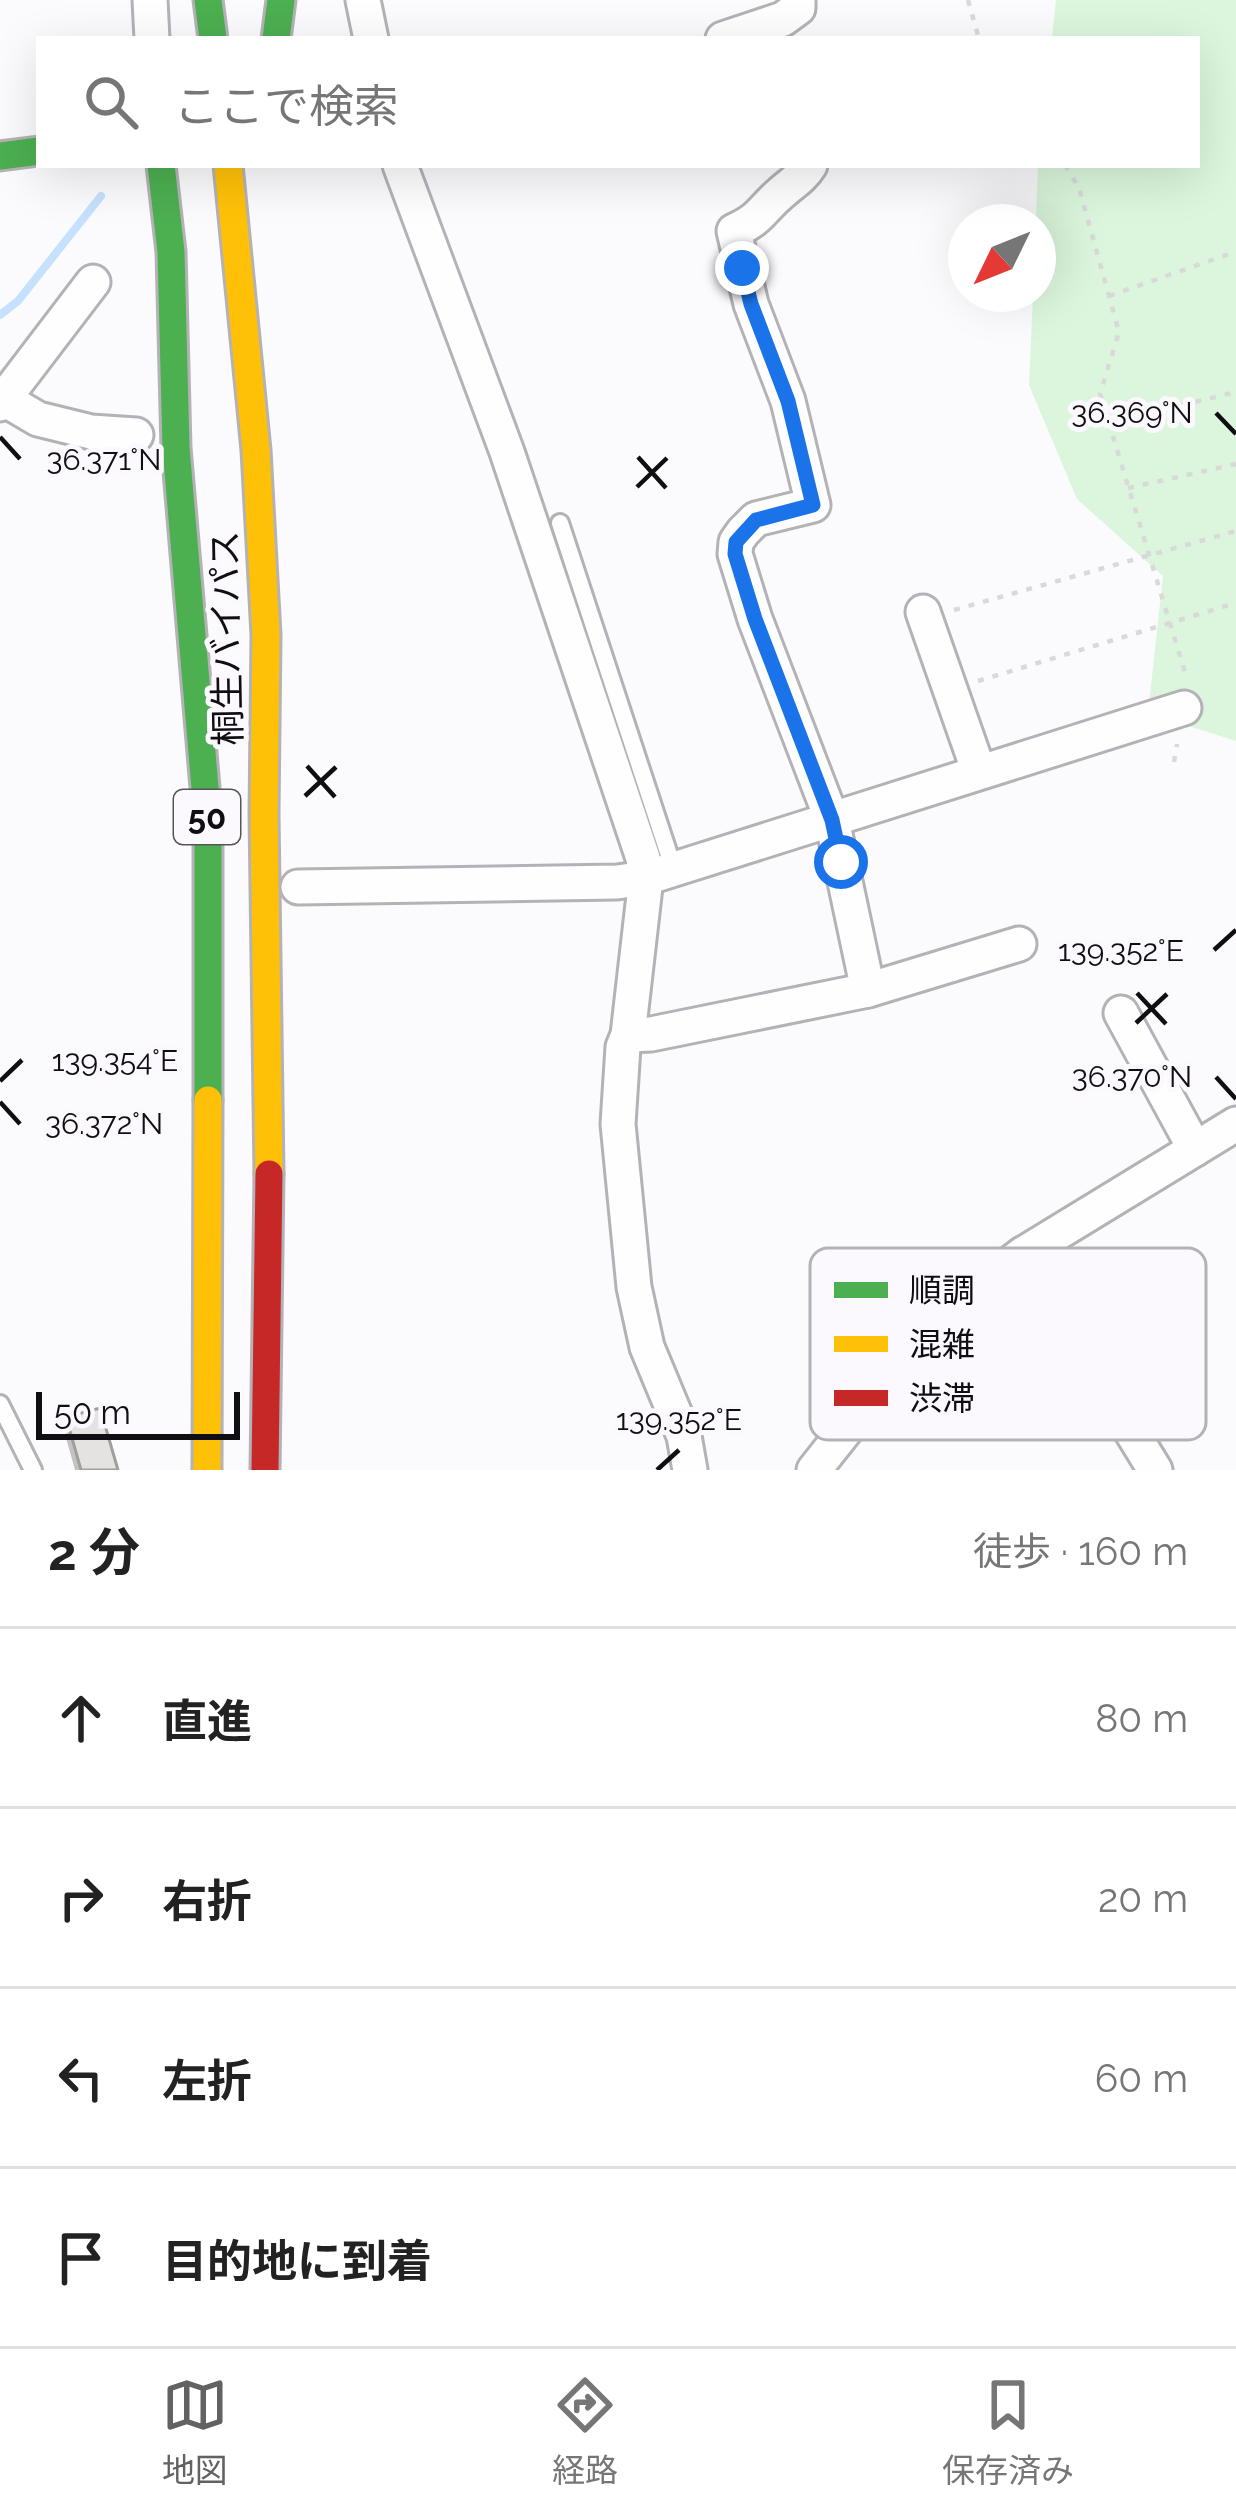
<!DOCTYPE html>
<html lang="ja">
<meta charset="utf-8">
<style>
:root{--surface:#fff;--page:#f2f2f2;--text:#222;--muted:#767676;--line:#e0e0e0;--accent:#626164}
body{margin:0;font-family:Raleway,"Noto Sans JP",sans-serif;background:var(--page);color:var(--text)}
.compass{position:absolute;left:948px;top:204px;width:108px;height:108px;border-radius:50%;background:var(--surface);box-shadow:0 12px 48px #0002;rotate:227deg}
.scale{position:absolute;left:36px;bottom:30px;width:204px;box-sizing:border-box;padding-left:12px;border:6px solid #100e12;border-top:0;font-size:33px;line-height:42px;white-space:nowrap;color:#100e12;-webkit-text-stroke:9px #fbf9fe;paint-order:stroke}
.stop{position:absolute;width:36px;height:36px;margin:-27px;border:9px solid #1a73e8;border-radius:50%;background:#fff}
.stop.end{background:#1a73e8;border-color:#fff;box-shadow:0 3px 12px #0008}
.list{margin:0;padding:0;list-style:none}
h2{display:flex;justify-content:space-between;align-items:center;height:156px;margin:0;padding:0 48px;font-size:51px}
h2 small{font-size:39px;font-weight:400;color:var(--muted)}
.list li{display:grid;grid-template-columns:78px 1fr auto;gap:36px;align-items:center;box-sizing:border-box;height:180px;padding:0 48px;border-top:3px solid var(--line)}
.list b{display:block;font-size:45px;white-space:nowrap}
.list em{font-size:39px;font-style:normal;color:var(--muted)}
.icon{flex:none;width:66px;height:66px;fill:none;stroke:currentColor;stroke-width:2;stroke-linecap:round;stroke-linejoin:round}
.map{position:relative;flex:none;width:1236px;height:1470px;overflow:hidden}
.search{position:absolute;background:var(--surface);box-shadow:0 12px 48px #0002;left:36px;right:36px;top:36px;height:132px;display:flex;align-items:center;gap:30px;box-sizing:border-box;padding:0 42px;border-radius:0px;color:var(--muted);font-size:45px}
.sheet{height:876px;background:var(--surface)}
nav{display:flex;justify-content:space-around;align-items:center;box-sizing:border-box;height:168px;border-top:3px solid var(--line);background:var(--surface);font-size:33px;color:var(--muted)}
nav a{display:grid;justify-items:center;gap:6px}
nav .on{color:var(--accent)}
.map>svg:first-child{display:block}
.green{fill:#dbf6dc}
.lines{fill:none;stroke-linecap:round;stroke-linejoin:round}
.stream{stroke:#c5e1fe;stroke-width:8}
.lane-casing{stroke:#b4b2b6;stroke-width:22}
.street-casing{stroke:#b4b2b6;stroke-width:39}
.fast-casing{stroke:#b4b2b6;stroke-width:33}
.slow-casing{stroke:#b4b2b6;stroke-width:33}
.jam-casing{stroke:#b4b2b6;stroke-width:33}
.path{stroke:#d9d9d9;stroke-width:4.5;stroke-dasharray:6 9;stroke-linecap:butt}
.lane{stroke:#fefeff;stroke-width:16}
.street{stroke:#fefeff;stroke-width:33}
.fast{stroke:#4caf50;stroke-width:27}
.slow{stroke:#ffc107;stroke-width:27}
.jam{stroke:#c62828;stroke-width:27}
.wall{fill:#c5c3c2}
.building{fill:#e5e3e2;stroke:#a09f9e;stroke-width:3}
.route{stroke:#1a73e8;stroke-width:15}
.ticks{fill:none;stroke:#100e12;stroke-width:4.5}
.labels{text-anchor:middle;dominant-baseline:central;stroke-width:10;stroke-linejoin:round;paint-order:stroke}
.shield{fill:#fbf9fe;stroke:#565459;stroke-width:3}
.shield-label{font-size:33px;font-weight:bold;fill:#100e12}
.street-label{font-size:36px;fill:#100e12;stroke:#fbf9fe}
.key{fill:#fbf9fe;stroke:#b4b2b7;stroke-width:3}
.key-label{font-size:33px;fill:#100e12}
.ticks-label{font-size:30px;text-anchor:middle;fill:#100e12;stroke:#fbf9fe;stroke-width:10;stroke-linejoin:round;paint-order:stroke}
</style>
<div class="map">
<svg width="1236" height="1470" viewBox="0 0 1236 1470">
<rect width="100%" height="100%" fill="#fbfafd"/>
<polygon class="green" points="1056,0 1236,0 1236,741 1148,713 1163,576 1077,499 1029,385 1033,294 1038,294 1036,222 1038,165 1197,165 1197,39 1052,39"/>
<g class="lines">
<polyline class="stream" points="0,315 18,301 101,196"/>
<defs>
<g id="lane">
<polyline points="560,523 674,870"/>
<polyline points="0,1404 33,1470"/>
</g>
<g id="street">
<polyline points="150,0 152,39"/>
<polyline points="363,0 371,39"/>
<polyline points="723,39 783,19 798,8 798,0"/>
<polyline points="400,165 507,452 643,858 646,878 628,1035 623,1047 618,1124 634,1287 647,1347 684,1436 690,1470"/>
<path d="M810,165C802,178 792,183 781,193C760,211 762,218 734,231L751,304L788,401L813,505L756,519L743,532L736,542L735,554L755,619L832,820L868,990"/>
<polyline points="4,399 38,419 91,432 136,435"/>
<polyline points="0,404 93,282"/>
<polyline points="923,612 979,772"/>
<polyline points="298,887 617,882 646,878 1184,708"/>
<polyline points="1121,1013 1195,1149"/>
<polyline points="628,1035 651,1034 868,990 1019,944"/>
<polyline points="1023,1254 1155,1470"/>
<polyline points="814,1470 909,1350 956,1304 1023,1254 1236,1124"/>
</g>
<g id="fast">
<polyline points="208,0 213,39"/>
<polyline points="276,39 281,0"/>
<polyline points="0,156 39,151"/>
<polyline points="161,165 171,252 176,448 208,823 208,1100"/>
</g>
<g id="slow">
<polyline points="228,165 256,450 266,635 264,814 269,1174"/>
<polyline points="207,1470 208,1100"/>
</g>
<polyline id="jam" points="265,1470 269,1174"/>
</defs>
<use href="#lane" class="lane-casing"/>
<use href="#street" class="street-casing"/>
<use href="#fast" class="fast-casing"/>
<use href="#slow" class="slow-casing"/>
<use href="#jam" class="jam-casing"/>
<g class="path">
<polyline points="968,0 979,39"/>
<polyline points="1065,165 1079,188 1119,332 1100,394 1187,679"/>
<polyline points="1109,296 1235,252"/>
<polyline points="1108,423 1236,392"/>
<polyline points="1128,488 1236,464"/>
<polyline points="954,610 1236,531"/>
<polyline points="978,681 1236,603"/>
<polyline points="1174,762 1177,744"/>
</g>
<use href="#lane" class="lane"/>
<use href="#street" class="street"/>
<use href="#fast" class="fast"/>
<use href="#slow" class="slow"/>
<use href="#jam" class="jam"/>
</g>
<polygon class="wall" points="66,1417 118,1470 75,1470 66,1438"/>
<polygon class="building" points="100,1408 118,1470 81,1470 66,1417"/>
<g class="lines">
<polyline class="route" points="742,268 751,304 788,401 813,505 756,520 736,542 735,554 755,619 832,820 841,862"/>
</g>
<path class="ticks" d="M1216,413L1236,434M0,437L20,459M638,457L666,488M637,487L667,458M307,766L335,797M305,796L336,767M1214,950L1236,930M1137,993L1166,1024M1136,1023L1167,994M1216,1077L1236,1099M0,1081L22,1060M0,1102L20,1124M657,1470L679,1450"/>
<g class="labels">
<rect class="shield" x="174" y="790" width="66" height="54" rx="9"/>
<g class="shield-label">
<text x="207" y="817">50</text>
</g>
<g class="street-label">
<text transform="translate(226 638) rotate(-91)">桐生バイパス</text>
</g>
</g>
<rect x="810" y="1248" width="396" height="192" rx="18" class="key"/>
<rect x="834" y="1282" width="54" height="16" fill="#4caf50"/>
<rect x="834" y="1336" width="54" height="16" fill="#ffc107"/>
<rect x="834" y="1390" width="54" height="16" fill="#c62828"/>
<g class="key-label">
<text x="909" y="1302">順調</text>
<text x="909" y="1356">混雑</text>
<text x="909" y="1410">渋滞</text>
</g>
<g class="ticks-label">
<text x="1132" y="423">36.369°N</text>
<text x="104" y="470">36.371°N</text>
<text x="1121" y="961">139.352°E</text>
<text x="115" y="1071">139.354°E</text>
<text x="1132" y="1087">36.370°N</text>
<text x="104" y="1134">36.372°N</text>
<text x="679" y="1430">139.352°E</text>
</g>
</svg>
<svg class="compass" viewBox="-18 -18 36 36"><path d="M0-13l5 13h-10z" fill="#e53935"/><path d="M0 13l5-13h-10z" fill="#767676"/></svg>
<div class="scale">50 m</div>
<div class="stop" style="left:841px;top:862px"></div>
<div class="stop end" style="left:742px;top:268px"></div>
<div class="search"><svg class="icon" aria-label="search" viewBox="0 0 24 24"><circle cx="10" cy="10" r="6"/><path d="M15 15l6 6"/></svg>ここで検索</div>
</div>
<section class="sheet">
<h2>2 分<small>徒歩 · 160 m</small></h2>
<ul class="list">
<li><svg class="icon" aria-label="ahead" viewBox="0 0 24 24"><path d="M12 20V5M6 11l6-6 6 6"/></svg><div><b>直進</b></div><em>80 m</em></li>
<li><svg class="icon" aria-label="right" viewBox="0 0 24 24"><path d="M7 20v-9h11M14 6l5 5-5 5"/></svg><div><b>右折</b></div><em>20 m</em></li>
<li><svg class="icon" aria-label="left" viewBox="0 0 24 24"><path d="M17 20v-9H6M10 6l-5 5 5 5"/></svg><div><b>左折</b></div><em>60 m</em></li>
<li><svg class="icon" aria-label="arrive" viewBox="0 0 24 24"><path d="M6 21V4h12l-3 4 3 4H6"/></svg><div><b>目的地に到着</b></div></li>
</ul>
</section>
<nav>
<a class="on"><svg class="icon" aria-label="map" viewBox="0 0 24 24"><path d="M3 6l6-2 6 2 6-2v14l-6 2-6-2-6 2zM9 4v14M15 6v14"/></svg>地図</a>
<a><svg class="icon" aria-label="directions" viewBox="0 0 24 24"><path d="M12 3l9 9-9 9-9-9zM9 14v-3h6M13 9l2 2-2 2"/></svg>経路</a>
<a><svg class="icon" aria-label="saved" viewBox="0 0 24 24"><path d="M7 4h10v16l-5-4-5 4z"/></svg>保存済み</a>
</nav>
